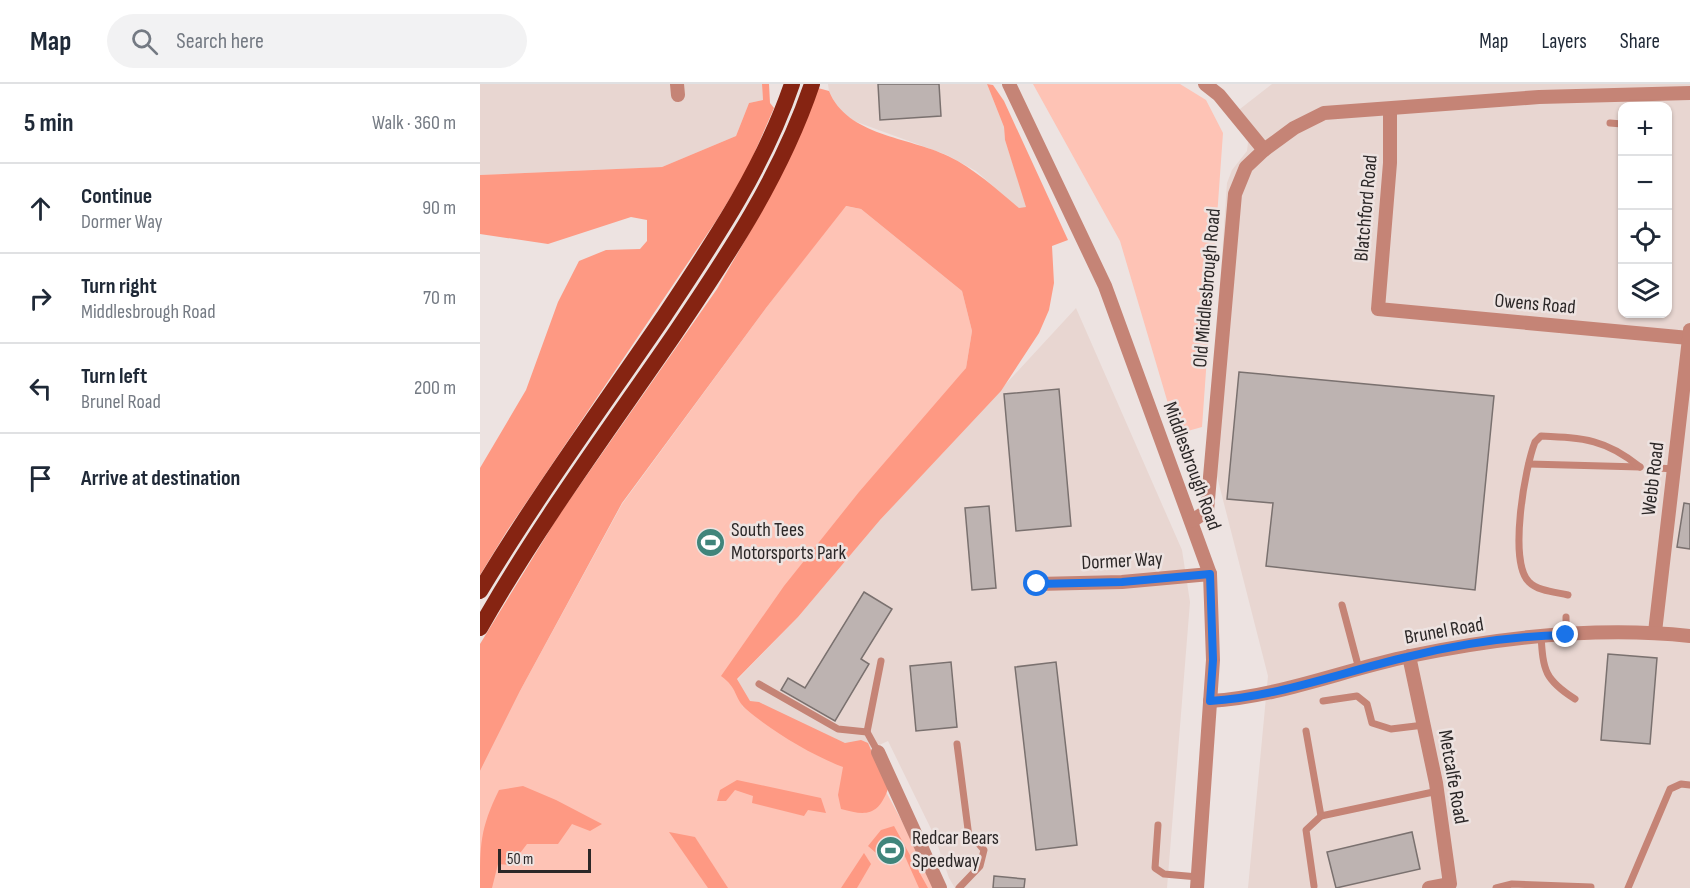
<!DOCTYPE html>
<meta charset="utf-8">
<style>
:root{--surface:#fff;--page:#f2f2f3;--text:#1f2937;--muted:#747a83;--line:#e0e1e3}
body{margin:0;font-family:"Sofia Sans Condensed",sans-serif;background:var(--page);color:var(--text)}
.controls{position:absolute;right:18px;top:18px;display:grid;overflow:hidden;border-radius:12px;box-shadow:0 2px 4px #0004}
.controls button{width:54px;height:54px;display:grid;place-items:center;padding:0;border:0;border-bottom:2px solid var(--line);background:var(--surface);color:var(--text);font:30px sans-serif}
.scale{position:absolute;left:18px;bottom:15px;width:93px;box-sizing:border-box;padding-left:6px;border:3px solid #2b2727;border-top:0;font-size:16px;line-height:21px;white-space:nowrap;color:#2b2727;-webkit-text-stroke:4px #ede3e1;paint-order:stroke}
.stop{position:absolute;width:18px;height:18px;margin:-14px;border:4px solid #1a73e8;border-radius:50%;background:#fff}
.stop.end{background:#1a73e8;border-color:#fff;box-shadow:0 2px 6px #0008}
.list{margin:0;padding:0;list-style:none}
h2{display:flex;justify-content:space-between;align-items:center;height:78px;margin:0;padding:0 24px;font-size:26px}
h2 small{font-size:20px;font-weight:400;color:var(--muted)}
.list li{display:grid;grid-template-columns:39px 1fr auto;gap:18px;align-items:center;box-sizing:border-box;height:90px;padding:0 24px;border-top:2px solid var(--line)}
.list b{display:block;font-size:22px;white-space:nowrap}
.list p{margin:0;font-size:20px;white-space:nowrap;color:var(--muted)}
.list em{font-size:20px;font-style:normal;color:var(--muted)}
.icon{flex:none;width:33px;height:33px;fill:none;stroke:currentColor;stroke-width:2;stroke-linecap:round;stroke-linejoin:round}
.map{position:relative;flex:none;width:1210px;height:804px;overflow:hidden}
header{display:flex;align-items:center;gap:36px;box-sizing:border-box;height:84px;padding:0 30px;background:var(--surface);border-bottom:2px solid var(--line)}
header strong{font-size:28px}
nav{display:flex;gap:33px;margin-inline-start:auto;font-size:21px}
.search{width:420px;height:54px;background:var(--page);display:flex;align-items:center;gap:15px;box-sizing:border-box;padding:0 21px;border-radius:33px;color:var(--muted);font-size:22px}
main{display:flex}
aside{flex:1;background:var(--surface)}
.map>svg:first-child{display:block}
.built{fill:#e8d6d1;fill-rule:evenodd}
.green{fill:#fec3b5}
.forest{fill:#fe9983}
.building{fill:#bdb3b1;stroke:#7a716f;stroke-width:1.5}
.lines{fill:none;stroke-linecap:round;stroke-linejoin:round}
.service{stroke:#c58476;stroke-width:7}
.minor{stroke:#c58476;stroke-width:14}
.trunk{stroke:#862412;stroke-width:16}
.route{stroke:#1a73e8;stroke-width:8}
.labels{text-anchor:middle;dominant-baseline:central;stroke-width:5;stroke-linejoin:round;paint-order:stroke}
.street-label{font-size:20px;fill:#2b2727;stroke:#ede3e1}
.poi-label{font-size:20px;fill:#2b2727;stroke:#ede3e1;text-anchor:start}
</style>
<header>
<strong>Map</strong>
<div class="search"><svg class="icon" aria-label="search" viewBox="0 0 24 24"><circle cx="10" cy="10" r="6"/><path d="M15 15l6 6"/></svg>Search here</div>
<nav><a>Map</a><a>Layers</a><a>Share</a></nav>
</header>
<main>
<aside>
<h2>5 min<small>Walk · 360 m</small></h2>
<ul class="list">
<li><svg class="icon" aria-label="ahead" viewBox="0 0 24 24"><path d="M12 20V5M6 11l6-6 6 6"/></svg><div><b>Continue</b><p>Dormer Way</p></div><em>90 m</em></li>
<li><svg class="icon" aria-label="right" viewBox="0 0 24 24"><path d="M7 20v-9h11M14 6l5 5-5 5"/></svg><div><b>Turn right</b><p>Middlesbrough Road</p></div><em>70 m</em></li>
<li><svg class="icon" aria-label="left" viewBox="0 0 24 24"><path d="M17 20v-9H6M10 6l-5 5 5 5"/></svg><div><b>Turn left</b><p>Brunel Road</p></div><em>200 m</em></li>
<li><svg class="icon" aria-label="arrive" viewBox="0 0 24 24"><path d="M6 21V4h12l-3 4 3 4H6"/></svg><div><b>Arrive at destination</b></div></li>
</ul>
</aside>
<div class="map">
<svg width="1210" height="804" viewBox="0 0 1210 804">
<rect width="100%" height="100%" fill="#ede3e1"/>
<g class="built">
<polygon points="0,0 282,0 283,16 269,19 256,52 182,83 0,91"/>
<polygon points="348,0 507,0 524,43 525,56 547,123 539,125 496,87 467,71 374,37 358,25 349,7"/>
<path d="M792,0H1210V804H768L788,592L729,361L747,99L752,86L767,67L768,58L751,32ZM1142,22H1188V230H1142Z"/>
<polygon points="596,224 702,466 710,518 687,804 475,804 469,794 454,751 408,657 384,668 263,623 253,600 318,533 400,436"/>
</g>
<g class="green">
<polygon points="553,0 700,0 726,16 743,49 722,343 697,350 640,157"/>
<polygon points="365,122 381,125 482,207 492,247 486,284 253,600 263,623 391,680 458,804 0,804 0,687 40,607 142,420 286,224"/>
</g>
<g class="forest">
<polygon points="282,0 289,0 290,19 294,24 267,86 236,137 27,447 0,491 0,384 46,306 78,218 99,177 126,166 160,165 167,157 167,136 151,133 68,160 0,150 0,91 182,83 256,52 269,19 283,16"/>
<path d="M507,0L513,1L524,17L588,156L572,162L574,199L569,226L559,249L521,307L400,436L318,533L257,595L270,617L279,618L365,659L381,656L388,659L408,705C398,732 386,732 361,725L358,711L363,683C333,672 290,646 266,625C254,614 258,604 241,592L304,502L379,408L486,284L492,247L482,207L381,125L366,122L286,224L142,419L40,607L0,687V560L79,431L237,205L282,127L338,4L349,7C367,52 429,53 468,72C495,85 516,105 539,124L546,123L525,56L524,43Z"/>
<polygon points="257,696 341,714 346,729 328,726 324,732 272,719 273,712 255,706 246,717 237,717 240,706"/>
<path d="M43,702L76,716L122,740L110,747L92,740L78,760H47L31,781L18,780L12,804H0C0,760 0,745 19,706Z"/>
<polygon points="414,742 448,804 439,804 419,759 403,775 388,762 401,746"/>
<polygon points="189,748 215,753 248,804 228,804"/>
<polygon points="384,769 391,780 377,804 361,804"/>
</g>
<g class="building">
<polygon points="398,0 459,0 461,32 400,36"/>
<polygon points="759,288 1014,312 995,506 786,482 793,419 747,415"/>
<polygon points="579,305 591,442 536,447 524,310"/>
<polygon points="1204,419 1210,420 1210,465 1197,463"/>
<polygon points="509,422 516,504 492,506 485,424"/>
<polygon points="384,508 412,525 381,575 389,580 355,637 301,606 308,594 325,604"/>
<polygon points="1128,570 1177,574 1170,660 1121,656"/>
<polygon points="471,578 477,643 436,647 430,582"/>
<polygon points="576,578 597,761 556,766 535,583"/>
<polygon points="932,748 940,785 856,804 847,768"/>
<polygon points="514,792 545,795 544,804 513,804"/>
</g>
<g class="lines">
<g class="service">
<polyline points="1130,39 1142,40"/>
<polyline points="1049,380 1160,383"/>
<polyline points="1178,384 1194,385"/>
<path d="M1088,511C1075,508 1058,507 1049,498C1028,478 1045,383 1055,358L1061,352C1104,354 1126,355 1160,383"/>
<polyline points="862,521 879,585"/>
<path d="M1061,551C1063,587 1065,596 1095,615"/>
<polyline points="1086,551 1086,533"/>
<polyline points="279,600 358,645 387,648 401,577"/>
<polyline points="843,617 877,612 887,620 892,639 911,645 944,641"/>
<polyline points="826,647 841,732 958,707"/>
<polyline points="387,648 398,668"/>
<polyline points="477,660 489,753 498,759 504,766 500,782 479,804"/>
<polyline points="678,741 675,784 684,790 718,793"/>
<polyline points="834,802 826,746 841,732"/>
<polyline points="1016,804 1032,800 1111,803"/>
<polyline points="1148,804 1190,705 1201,700 1210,701"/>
</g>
<g class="minor">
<polyline points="197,0 198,11"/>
<polyline points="529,0 625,202 730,490 733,576 717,804"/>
<polyline points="910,25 910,79 898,225 1209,254"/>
<polyline points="784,66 814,44 844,29 1059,13 1210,9"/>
<polyline points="712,437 727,427 755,110 766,83 784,66 739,11 725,0"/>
<polyline points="557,500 642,498 730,490"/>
<polyline points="1175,548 1210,246"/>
<polyline points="929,572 956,699 970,800 949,804"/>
<path d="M730,617C798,613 863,586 930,572C1021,553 1117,542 1210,552"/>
<polyline points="398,668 460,804"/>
</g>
<g class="trunk">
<path d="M0,507C57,412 123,322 185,231C234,157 283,85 312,0"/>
<path d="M0,544C58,442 128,347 194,251C248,171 301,92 332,0"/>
</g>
</g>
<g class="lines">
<path class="route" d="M557,500L642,498L730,490L733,576L730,617C797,613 862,588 927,573C978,560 1033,552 1086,551"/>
</g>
<defs>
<symbol id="stadium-disc" viewBox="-11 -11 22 22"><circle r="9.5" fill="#40857b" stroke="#ede3e1"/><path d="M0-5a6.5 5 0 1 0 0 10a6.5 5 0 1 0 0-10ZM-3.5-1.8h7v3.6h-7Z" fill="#fff"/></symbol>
</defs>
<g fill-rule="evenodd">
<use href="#stadium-disc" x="214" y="442" width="33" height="33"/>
<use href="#stadium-disc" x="394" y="750" width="33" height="33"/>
</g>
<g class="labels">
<g class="street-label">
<text transform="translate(886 124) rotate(-85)">Blatchford Road</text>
<text transform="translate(727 204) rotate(-85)">Old Middlesbrough Road</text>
<text transform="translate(1055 220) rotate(5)">Owens Road</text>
<text transform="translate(712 382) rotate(70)">Middlesbrough Road</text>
<text transform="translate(1173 395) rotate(-83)">Webb Road</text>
<text transform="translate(642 477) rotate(-3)">Dormer Way</text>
<text transform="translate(964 547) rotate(-10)">Brunel Road</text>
<text transform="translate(973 693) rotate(80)">Metcalfe Road</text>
</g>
<g class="poi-label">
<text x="251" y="446">South Tees<tspan x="251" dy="23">Motorsports Park</tspan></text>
<text x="432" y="754">Redcar Bears<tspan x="432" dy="23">Speedway</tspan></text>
</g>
</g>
</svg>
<div class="controls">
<button>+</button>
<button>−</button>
<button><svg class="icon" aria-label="locate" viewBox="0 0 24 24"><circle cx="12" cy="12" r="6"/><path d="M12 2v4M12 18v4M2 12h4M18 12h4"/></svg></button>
<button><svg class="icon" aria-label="layers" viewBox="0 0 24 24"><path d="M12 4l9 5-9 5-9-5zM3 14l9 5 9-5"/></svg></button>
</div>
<div class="scale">50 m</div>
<div class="stop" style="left:557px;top:500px"></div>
<div class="stop end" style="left:1086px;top:551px"></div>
</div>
</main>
